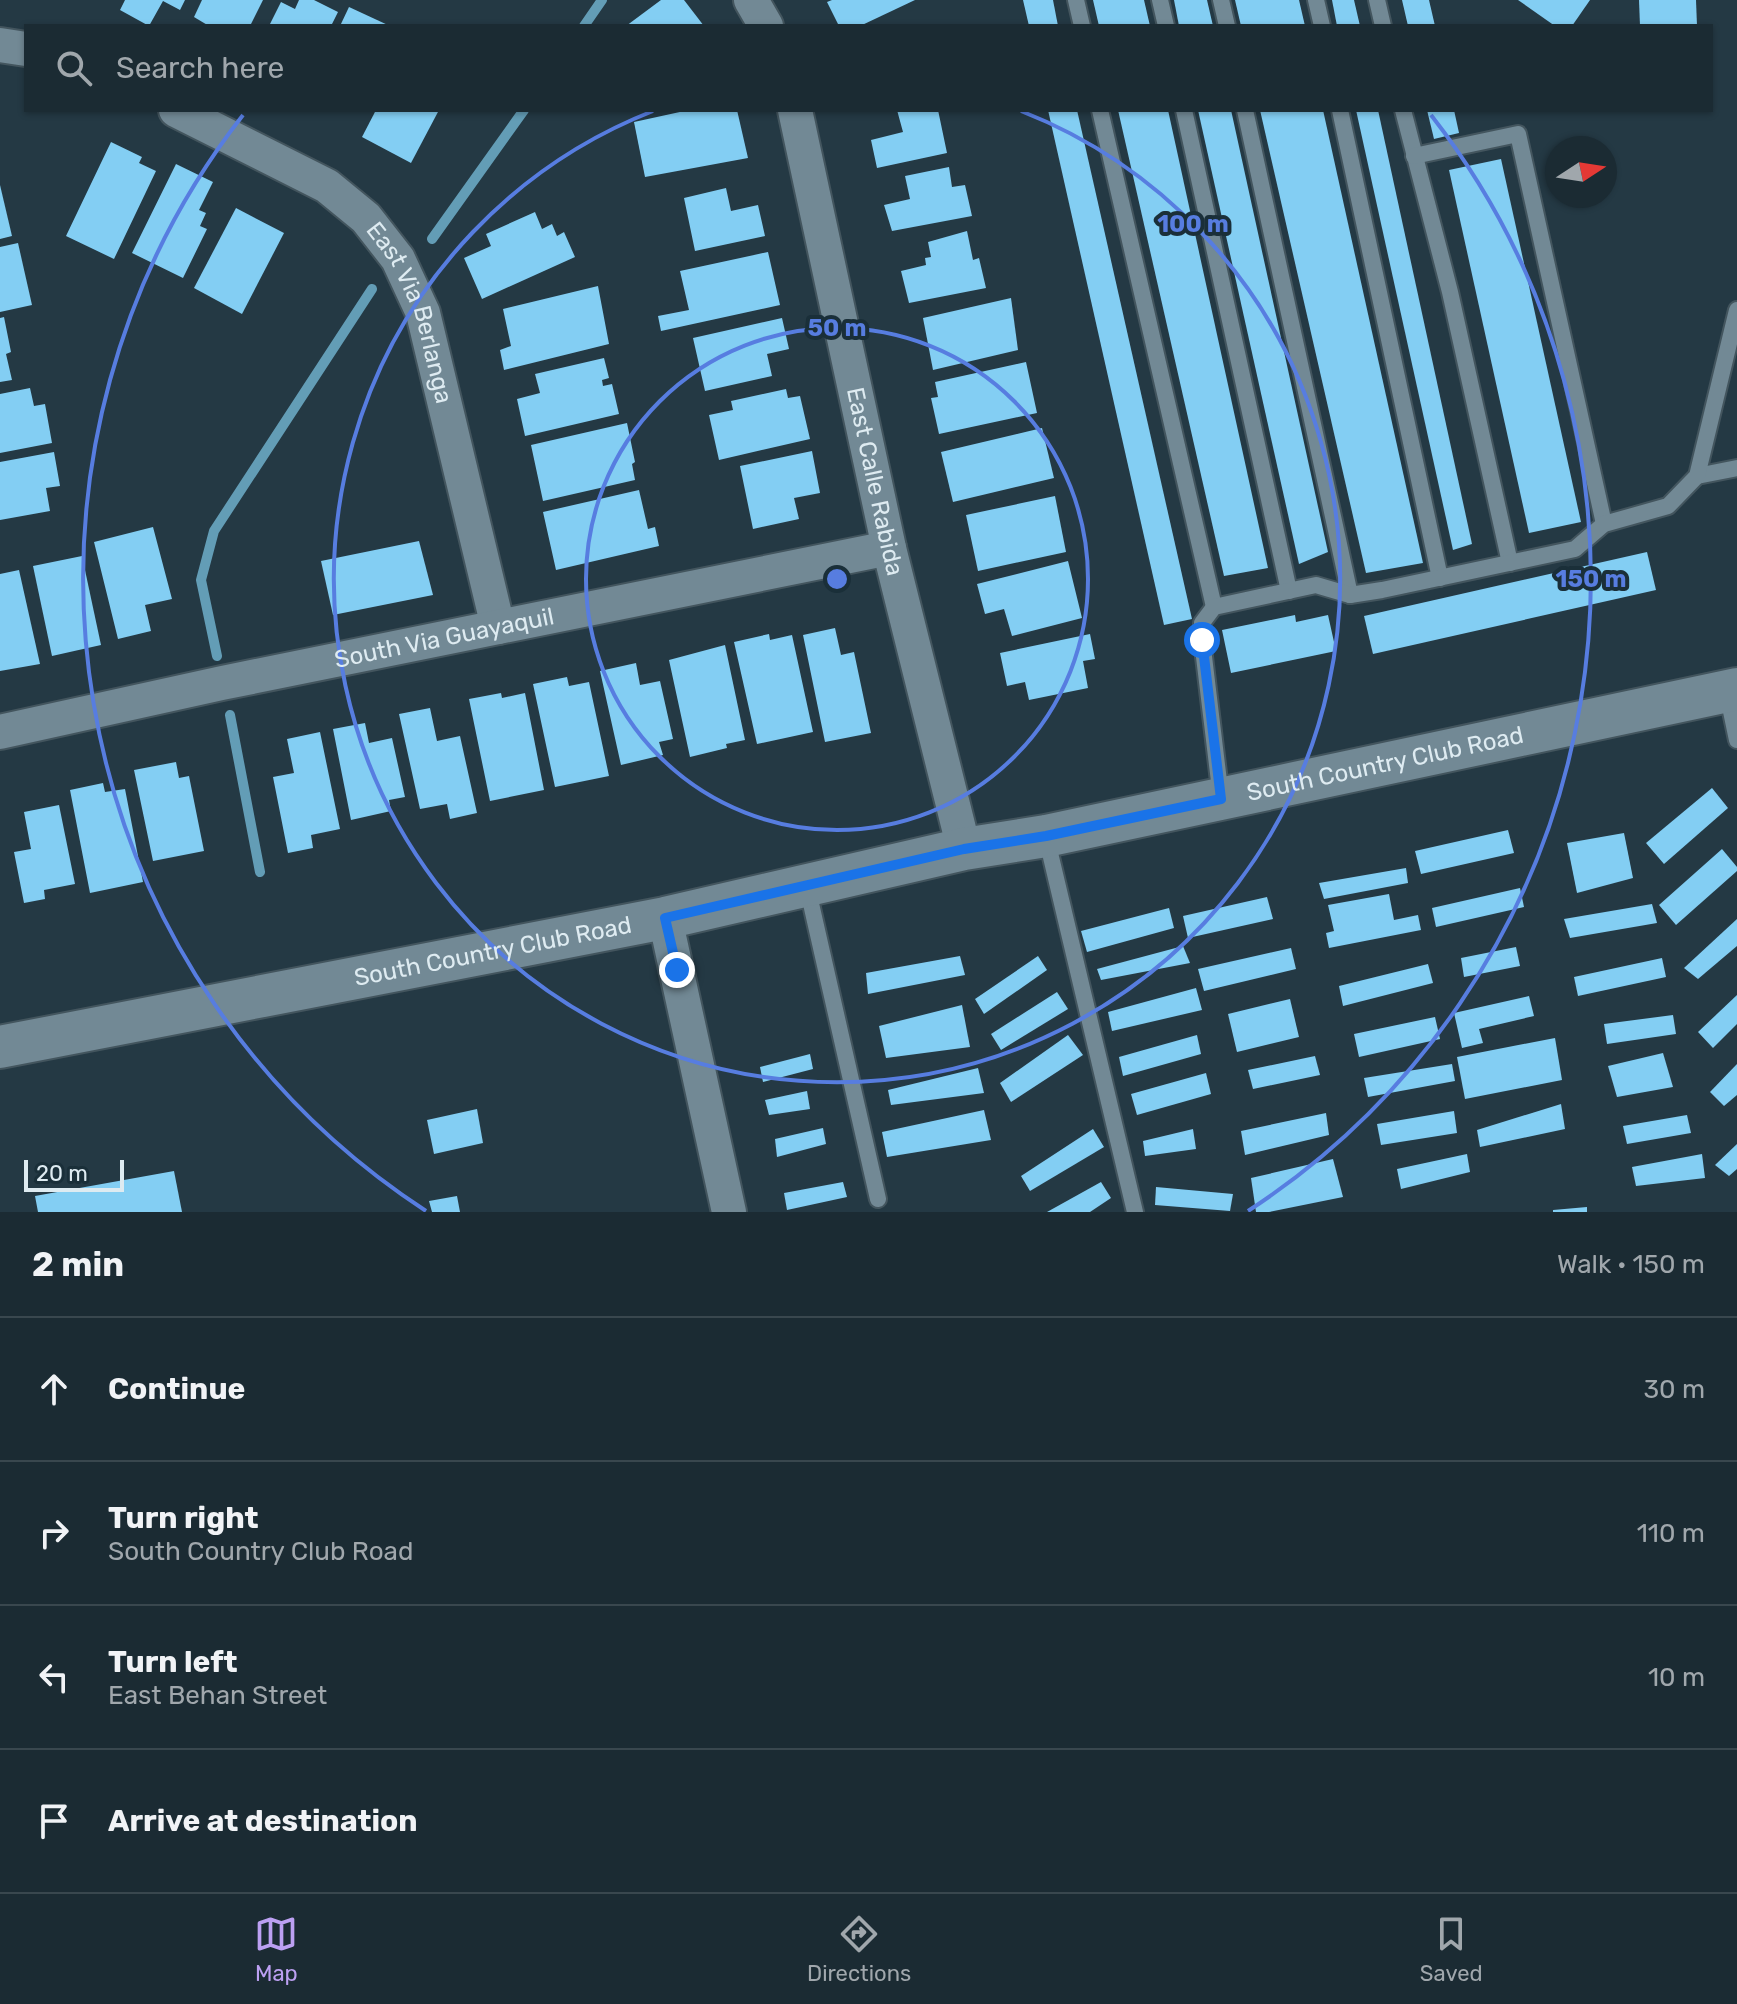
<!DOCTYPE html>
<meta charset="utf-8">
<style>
:root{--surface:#1b2b33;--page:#28373f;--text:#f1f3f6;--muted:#a0a7ac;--line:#39474e;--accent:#bca0f2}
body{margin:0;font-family:Rubik,sans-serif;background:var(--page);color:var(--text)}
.compass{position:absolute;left:1545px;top:136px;width:72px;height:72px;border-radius:50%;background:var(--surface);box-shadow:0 2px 6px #0004;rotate:78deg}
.scale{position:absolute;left:24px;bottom:20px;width:100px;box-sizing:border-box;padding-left:8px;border:4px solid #deebf1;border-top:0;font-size:22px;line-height:28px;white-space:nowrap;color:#deebf1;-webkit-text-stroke:6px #1a2f39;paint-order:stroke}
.stop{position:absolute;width:24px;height:24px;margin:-18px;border:6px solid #1a73e8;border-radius:50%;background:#fff}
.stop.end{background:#1a73e8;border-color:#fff;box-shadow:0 2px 8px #0008}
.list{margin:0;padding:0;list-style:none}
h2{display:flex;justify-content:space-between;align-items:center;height:104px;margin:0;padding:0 32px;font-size:34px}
h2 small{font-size:26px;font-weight:400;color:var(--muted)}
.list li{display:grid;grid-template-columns:52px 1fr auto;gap:24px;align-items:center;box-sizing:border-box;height:144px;padding:0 32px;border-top:2px solid var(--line)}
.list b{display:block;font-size:30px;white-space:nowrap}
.list p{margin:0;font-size:26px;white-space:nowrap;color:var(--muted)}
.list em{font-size:26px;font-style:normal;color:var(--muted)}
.icon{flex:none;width:44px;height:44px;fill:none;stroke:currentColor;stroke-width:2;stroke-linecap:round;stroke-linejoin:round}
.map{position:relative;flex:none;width:1737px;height:1212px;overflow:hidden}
.search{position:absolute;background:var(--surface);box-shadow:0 2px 6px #0004;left:24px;right:24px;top:24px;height:88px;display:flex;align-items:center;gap:20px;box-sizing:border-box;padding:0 28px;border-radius:0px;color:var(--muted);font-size:30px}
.sheet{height:680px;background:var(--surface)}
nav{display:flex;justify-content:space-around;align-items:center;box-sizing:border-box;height:112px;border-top:2px solid var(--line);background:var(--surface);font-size:22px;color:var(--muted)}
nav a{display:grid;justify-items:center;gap:4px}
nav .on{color:var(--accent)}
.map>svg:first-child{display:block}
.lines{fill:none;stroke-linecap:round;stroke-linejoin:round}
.stream{stroke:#639db6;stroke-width:10}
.building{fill:#83cef3}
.service-casing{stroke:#43555e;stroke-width:20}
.minor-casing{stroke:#43555e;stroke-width:38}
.tertiary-casing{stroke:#43555e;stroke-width:46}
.service{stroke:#728995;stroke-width:16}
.minor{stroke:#728995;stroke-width:34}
.tertiary{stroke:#728995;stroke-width:42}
.route{stroke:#1a73e8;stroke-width:10}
.ring{fill:none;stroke:#577de0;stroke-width:4}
.labels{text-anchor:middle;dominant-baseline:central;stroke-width:8;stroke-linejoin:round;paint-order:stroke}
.street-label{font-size:24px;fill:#deebf1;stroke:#1a2f39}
.centre{fill:#577de0;stroke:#1a2f39;stroke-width:4}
.ring-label{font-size:24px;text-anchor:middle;font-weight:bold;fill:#577de0;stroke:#1a2f39;stroke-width:8;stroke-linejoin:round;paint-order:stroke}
</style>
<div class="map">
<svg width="1737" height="1212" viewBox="0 0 1737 1212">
<rect width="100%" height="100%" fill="#243944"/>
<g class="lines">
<g class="stream">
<polyline points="584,26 602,0"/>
<polyline points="432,239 524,110"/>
<polyline points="217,656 201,580 214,531 372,289"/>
<polyline points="230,715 260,872"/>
</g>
</g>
<g class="building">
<polygon points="125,0 185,0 180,10 163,1 149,26 120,10"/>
<polygon points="202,0 263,0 250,26 209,26 194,17"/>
<polygon points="299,0 314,0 338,12 331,26 269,26 281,2 295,9"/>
<polygon points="661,0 684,0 704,26 626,26"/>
<polygon points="832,0 915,0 860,26 839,26 827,2"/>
<polygon points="1023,0 1053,0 1058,26 1029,26"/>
<polygon points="1093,0 1144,0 1150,26 1099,26"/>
<polygon points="1174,0 1207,0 1213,26 1179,26"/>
<polygon points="1235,0 1299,0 1305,26 1241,26"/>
<polygon points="1332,0 1354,0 1360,26 1337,26"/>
<polygon points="1402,0 1429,0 1435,26 1408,26"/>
<polygon points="1518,0 1590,0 1572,26 1555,26"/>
<polygon points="1639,0 1696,0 1697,26 1640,26"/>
<polygon points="349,7 390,26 340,26"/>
<polygon points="376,110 439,110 411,163 362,137"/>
<polygon points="689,110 737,110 748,158 645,177 634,122"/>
<polygon points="897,110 938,110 947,153 877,168 871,140 903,132"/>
<polygon points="1048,110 1077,110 1192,619 1164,625"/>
<polygon points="1118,110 1168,110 1268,568 1224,576"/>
<polygon points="1198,110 1231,110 1328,552 1299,564"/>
<polygon points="1260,110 1323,110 1423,563 1366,573"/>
<polygon points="1356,110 1378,110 1472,544 1453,550"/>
<polygon points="1427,110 1454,110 1459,133 1434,139"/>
<polygon points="111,142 142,157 139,163 156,171 114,259 66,236"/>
<polygon points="1501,159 1581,522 1529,533 1449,170"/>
<polygon points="176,164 213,182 199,210 206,213 200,226 207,229 183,278 132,253"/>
<polygon points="949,167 952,187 965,185 972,216 892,231 884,205 910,199 905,176"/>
<polygon points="0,185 12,236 0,239"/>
<polygon points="726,188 731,211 758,205 765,236 695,251 684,198"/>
<polygon points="236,208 284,233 242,314 194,288"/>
<polygon points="535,212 542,229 552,224 557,236 564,232 575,257 482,299 464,258 491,246 486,234"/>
<polygon points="967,231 973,260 979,258 986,288 909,303 901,271 926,265 925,258 931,257 928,242"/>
<polygon points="18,243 32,305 0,312 0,247"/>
<polygon points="768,252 780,305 661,331 658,316 689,310 680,271"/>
<polygon points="598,286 609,344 504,370 500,350 511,346 503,309"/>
<polygon points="1011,298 1018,350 933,370 923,318"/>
<polygon points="4,317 11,352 6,354 12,380 0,382 0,318"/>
<polygon points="782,318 789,349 767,354 772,376 705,391 693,338"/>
<polygon points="604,358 609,378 602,380 603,386 612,384 619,414 525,436 517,399 540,393 535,374"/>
<polygon points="1026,362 1037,413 939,434 931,398 938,397 935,382"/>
<polygon points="30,388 34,406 45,404 52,443 0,453 0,394"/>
<polygon points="786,389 788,398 800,396 810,439 719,460 709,415 733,410 731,401"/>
<polygon points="627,423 635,462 632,464 635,480 543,501 531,445"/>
<polygon points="1042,428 1054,478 953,502 941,452"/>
<polygon points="812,451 820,493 794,498 799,519 753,529 740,466"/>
<polygon points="54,452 60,486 46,488 50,511 0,520 0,462"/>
<polygon points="639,490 648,529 655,527 659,546 556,570 543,512"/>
<polygon points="1055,496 1066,552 978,571 966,515"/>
<polygon points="153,527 172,599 145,605 151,631 118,639 94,542"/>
<polygon points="419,541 433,595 333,615 321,561"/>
<polygon points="1647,552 1656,590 1373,654 1364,616"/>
<polygon points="82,556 101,645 52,656 33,566"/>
<polygon points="1068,561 1082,618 1012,636 1004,609 985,614 977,584"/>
<polygon points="19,570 40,664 0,671 0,574"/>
<polygon points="1295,615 1296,622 1328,615 1336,651 1231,673 1222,630"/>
<polygon points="835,628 841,655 854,652 871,733 825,742 803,635"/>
<polygon points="769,634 770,640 792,635 813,732 757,744 734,642"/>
<polygon points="1090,634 1095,659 1083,661 1088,688 1029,700 1025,682 1007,686 1000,653"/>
<polygon points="725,645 745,740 726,744 727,748 690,757 669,660"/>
<polygon points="636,663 640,685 660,681 673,739 659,742 663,755 621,765 600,671"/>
<polygon points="567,677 569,686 589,682 609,776 555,787 533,684"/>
<polygon points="501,693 502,698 525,693 544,790 490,801 469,699"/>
<polygon points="430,708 437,741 460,736 477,813 450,819 447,804 420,809 399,714"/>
<polygon points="365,723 369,743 392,738 405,797 389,800 391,811 351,820 333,729"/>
<polygon points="320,732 340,829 311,835 313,848 288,853 273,777 294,773 287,739"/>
<polygon points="176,762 179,778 189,776 204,851 153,861 134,770"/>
<polygon points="103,783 105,792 125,789 143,882 90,893 70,790"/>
<polygon points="1712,788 1728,808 1664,864 1646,843"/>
<polygon points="59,805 75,884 44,890 45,899 24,903 14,852 31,849 24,812"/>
<polygon points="1508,830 1514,853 1421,874 1415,851"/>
<polygon points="1624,833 1633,878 1577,893 1567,843"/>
<polygon points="1722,849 1737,867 1737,871 1676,925 1659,905"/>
<polygon points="1406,868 1408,883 1324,899 1319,883"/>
<polygon points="1520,888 1524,907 1436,927 1432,908"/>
<polygon points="1389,894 1394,920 1418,915 1421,930 1329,948 1326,933 1334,931 1328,905"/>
<polygon points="1267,897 1273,919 1188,938 1183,916"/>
<polygon points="1652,904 1657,923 1570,938 1564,919"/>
<polygon points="1169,908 1174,928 1087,952 1081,931"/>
<polygon points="1737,919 1737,946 1698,979 1684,968"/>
<polygon points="1183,946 1190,963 1101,980 1097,969"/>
<polygon points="1516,947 1520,966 1464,977 1461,958"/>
<polygon points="1291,948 1296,969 1204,991 1198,969"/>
<polygon points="960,956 965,975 868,994 866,973"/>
<polygon points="1038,956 1047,970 984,1014 975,999"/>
<polygon points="1662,958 1666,977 1578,996 1574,977"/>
<polygon points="1428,964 1433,983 1343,1006 1339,986"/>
<polygon points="1196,988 1202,1010 1112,1031 1108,1012"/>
<polygon points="1057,992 1068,1009 1001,1050 991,1034"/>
<polygon points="1737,995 1737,1024 1713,1048 1698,1032"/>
<polygon points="1529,996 1534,1016 1479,1029 1483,1043 1462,1048 1454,1013"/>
<polygon points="1290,999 1299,1037 1237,1052 1228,1014"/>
<polygon points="962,1005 970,1047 886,1058 879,1026"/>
<polygon points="1673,1015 1676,1034 1607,1044 1604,1024"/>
<polygon points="1435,1017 1440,1039 1359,1057 1354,1034"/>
<polygon points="1068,1035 1083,1055 1011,1102 1000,1083"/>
<polygon points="1197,1035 1201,1054 1123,1076 1119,1057"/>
<polygon points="1555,1038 1562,1080 1465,1099 1457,1057"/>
<polygon points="1663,1053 1673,1087 1617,1097 1608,1066"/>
<polygon points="810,1054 813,1069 763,1082 760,1067"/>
<polygon points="1315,1056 1320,1075 1253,1089 1248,1070"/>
<polygon points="1452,1064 1455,1081 1368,1097 1364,1078"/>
<polygon points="1737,1064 1737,1095 1724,1106 1710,1092"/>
<polygon points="978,1068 984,1093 891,1105 888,1090"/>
<polygon points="1206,1073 1211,1094 1137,1115 1131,1094"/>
<polygon points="807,1091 810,1109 769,1115 765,1100"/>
<polygon points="1561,1104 1565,1129 1480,1147 1477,1130"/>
<polygon points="477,1109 483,1143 434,1154 427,1120"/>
<polygon points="984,1110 991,1140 887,1157 882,1132"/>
<polygon points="1454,1111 1457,1133 1381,1145 1377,1124"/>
<polygon points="1326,1113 1329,1135 1245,1155 1241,1131"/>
<polygon points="1687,1115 1691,1133 1627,1144 1623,1126"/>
<polygon points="823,1128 826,1144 777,1157 775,1139"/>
<polygon points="1093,1129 1104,1147 1030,1191 1021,1176"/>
<polygon points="1193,1129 1196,1149 1145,1156 1143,1141"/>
<polygon points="1737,1144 1737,1169 1729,1176 1715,1165"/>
<polygon points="1467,1154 1470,1172 1401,1189 1397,1169"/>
<polygon points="1702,1154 1705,1178 1636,1186 1632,1167"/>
<polygon points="1333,1159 1343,1197 1269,1212 1256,1212 1251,1178"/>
<polygon points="174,1171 182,1212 38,1212 35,1196"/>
<polygon points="843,1182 847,1197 787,1210 784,1193"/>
<polygon points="1101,1182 1111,1198 1090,1212 1047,1212"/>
<polygon points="1156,1187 1233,1194 1230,1211 1155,1205"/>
<polygon points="457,1196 460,1212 432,1212 429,1201"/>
<polygon points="1587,1207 1587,1212 1553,1212 1553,1210"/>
</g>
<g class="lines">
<defs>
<g id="service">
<polyline points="1076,0 1082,26"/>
<polyline points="1160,0 1166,26"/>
<polyline points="1221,0 1227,26"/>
<polyline points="1316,0 1322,26"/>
<polyline points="1377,0 1383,26"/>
<polyline points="1100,110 1214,607"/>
<polyline points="1184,110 1289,591"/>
<polyline points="1245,110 1350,595"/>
<polyline points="1340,110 1440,578"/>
<polyline points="1403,110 1450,292 1510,563"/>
<polyline points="1414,156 1518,134 1604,524"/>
<polyline points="1697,476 1737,468"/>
<polyline points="1727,692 1737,740"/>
<polyline points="1221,798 1202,640 1202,623 1214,607 1316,585 1350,595 1382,590 1575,549 1604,524 1668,506 1697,476 1737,310"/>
<polyline points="1046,836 1135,1212"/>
<polyline points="807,886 878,1199"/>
</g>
<g id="minor">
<polyline points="751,0 766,26"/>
<polyline points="0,45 26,49"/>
<path id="s1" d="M176,110L327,186L366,218L398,259L423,313L498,627"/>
<path id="s2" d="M795,110L889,548L964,849"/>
<path id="s3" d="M0,732L222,683L889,548"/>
<polyline points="665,918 729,1212"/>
</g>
<g id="tertiary">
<path id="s4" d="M0,1047L665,918L964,849L1046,836L1737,689"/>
</g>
</defs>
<use href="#service" class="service-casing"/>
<use href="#minor" class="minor-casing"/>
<use href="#tertiary" class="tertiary-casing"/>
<use href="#service" class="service"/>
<use href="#minor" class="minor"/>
<use href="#tertiary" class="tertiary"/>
</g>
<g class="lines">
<polyline class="route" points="677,970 665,918 964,849 1046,836 1221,799 1202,640"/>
</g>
<g class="ring">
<circle cx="837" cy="579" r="251"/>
<path d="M1021 111A503 503 0 1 1 653 111"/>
<path d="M426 1211A754 754 0 0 1 243 115M1431 115A754 754 0 0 1 1248 1211"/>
</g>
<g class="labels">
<g class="street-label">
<text stroke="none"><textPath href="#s1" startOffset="326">East Via Berlanga</textPath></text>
<text stroke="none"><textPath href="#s2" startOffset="380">East Calle Rabida</textPath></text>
<text stroke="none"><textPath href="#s3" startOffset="454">South Via Guayaquil</textPath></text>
<text stroke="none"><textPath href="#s4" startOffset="1414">South Country Club Road</textPath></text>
<text stroke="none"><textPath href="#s4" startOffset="502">South Country Club Road</textPath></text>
</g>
</g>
<circle cx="837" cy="579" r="12" class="centre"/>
<g class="ring-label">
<text x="1193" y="232">100 m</text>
<text x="837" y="336">50 m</text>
<text x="1591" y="587">150 m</text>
</g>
</svg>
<svg class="compass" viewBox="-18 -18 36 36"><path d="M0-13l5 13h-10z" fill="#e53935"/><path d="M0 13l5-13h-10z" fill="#a0a7ac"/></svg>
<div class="scale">20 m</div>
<div class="stop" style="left:1202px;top:640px"></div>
<div class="stop end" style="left:677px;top:970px"></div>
<div class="search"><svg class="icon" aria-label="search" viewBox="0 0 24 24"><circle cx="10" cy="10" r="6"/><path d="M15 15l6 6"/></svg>Search here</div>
</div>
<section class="sheet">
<h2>2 min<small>Walk · 150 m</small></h2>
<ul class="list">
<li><svg class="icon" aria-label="ahead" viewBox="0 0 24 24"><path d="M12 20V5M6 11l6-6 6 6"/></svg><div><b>Continue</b></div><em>30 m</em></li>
<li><svg class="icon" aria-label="right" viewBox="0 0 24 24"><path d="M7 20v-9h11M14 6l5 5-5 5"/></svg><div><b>Turn right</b><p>South Country Club Road</p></div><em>110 m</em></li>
<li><svg class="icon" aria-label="left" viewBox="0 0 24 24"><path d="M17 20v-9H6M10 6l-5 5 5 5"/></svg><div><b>Turn left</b><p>East Behan Street</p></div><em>10 m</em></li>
<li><svg class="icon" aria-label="arrive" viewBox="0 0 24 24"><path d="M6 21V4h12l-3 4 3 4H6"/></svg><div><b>Arrive at destination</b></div></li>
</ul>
</section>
<nav>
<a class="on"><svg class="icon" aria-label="map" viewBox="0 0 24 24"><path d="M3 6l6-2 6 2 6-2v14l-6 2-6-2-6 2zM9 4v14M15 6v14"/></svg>Map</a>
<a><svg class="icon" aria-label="directions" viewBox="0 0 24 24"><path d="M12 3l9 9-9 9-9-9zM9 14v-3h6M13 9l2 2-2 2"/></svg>Directions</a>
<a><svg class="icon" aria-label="saved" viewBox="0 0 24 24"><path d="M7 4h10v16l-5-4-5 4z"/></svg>Saved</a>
</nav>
